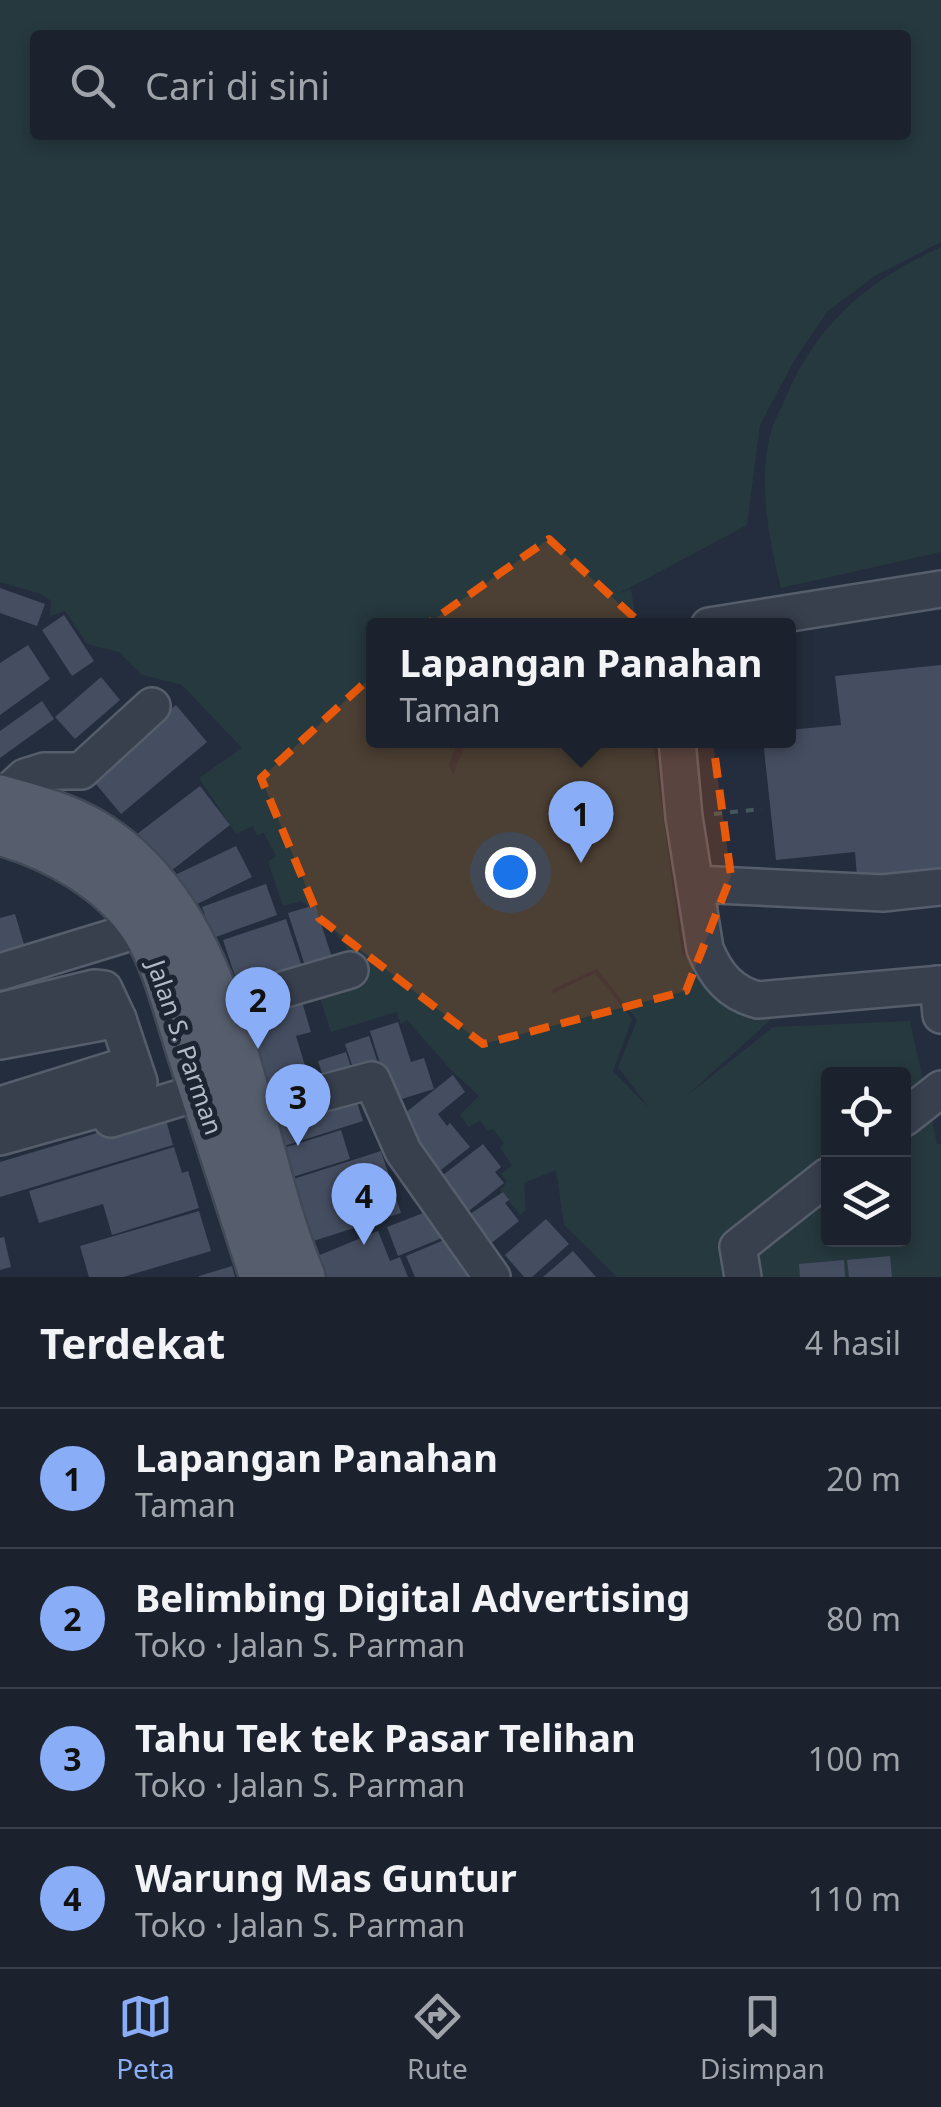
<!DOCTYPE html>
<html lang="id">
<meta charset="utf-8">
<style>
:root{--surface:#1b222e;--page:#282f3a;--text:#f1f3f6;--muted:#a0a4aa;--line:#393f4a;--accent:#8aadf7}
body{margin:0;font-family:"Noto Sans",sans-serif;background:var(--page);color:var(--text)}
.controls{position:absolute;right:30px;bottom:30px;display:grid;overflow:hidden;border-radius:10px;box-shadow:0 5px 15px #0003}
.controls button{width:90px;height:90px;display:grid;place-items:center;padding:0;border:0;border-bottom:2px solid var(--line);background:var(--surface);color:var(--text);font:50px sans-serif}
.you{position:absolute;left:510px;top:872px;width:35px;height:35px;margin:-25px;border:8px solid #fff;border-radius:50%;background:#1a73e8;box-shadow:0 0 0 15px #1a73e833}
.badge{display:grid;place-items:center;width:65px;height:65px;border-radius:50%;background:var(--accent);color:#111;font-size:32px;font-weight:700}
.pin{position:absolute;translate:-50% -82px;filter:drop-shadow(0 2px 5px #0008)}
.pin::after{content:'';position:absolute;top:52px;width:35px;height:30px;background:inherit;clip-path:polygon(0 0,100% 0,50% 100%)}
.popup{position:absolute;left:366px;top:618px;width:430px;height:130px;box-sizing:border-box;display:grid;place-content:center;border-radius:10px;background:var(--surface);filter:drop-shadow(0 2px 8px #0005);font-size:32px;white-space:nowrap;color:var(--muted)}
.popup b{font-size:38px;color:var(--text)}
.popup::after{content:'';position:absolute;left:50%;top:100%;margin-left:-20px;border:20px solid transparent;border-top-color:var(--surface)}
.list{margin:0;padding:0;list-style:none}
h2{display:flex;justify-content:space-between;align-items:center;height:130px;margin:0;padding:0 40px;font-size:42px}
h2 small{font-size:32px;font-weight:400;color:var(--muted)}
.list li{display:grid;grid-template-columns:65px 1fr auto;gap:30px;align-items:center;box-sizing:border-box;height:140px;padding:0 40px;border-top:2px solid var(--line)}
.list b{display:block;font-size:38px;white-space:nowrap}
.list p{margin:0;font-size:32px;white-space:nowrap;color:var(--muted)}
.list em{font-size:32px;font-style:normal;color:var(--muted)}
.icon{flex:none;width:55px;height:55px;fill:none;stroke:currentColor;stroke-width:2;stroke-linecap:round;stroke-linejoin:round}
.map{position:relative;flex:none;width:941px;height:1277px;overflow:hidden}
.search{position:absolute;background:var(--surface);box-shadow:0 5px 15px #0003;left:30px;right:30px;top:30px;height:110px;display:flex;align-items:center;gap:25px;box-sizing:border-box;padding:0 35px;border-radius:10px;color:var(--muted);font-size:38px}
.sheet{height:690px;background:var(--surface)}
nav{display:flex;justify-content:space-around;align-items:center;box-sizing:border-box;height:140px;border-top:2px solid var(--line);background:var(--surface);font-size:28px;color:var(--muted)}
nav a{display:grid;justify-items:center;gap:5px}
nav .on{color:var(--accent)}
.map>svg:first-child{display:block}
.green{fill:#26393e;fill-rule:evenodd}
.building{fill:#454e61}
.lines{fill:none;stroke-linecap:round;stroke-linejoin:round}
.minor-casing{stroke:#565d6b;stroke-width:40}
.major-casing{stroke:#414856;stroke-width:50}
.path{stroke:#44565b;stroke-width:4;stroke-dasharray:8 8;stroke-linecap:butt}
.minor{stroke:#383f4d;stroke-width:35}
.major{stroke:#565e6d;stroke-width:45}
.marked{fill:#e8590c;fill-opacity:0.2;stroke:#e8590c;stroke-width:8;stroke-dasharray:20 12;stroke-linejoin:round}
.labels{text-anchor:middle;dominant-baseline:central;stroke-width:10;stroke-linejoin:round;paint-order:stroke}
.street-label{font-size:25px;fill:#b3bac8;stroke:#1d2432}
</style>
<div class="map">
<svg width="941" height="1277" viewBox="0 0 941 1277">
<rect width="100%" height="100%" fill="#242d3d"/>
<g class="green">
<path d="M0,0H941V242L875,276L828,311L795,359L760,425L747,525L618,594L631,589L637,625L374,626V740L458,741L449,765L453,774L467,741H653L682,953L717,993L778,1013L684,1098L773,1027L910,1021L937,1144H941V1277H617L564,1225L556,1170L524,1183L526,1210L520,1215L500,1190L507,1182L501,1174L512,1165L500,1148L504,1143L493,1129L488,1131L480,1121L468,1127L460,1115L479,1096L451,1070L407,1020L401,1024L397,1012L331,1032L315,983L356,969C347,941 324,918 301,901L283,906L268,862L276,856L264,833L257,835L253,826L236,834L199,778L242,748L182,685L142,675L119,652L87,644L65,611L50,616L51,601L41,594L0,582ZM35,35H906V135H35ZM597,969L637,1020L618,1067L649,1108L613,1071L632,1019L595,973L553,993L551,990ZM828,1074H904V1240H828Z"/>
<path d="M941,247V552L781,588C769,541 758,484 770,435C773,423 780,411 785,399C817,323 867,281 941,247Z"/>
</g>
<g class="building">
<polygon points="0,588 45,604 37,626 0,613"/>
<polygon points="64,615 94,661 72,676 42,630"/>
<polygon points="28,645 50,679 0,715 0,663"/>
<polygon points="941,665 941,868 857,876 855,852 776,860 763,740 789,740 789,730 841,725 835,676"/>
<polygon points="101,677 120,700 75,739 55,717"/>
<polygon points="42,701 54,719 0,758 0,731"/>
<polygon points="176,705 207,742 121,814 90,777"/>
<polygon points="200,786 230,825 167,874 137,834"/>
<polygon points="236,846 252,877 189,908 173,876"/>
<polygon points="266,884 277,915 213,938 202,907"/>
<polygon points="315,905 335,967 308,975 288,913"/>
<polygon points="15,914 26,951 0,959 0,918"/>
<polygon points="286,919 305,976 242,997 223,940"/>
<polygon points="299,992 311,1032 296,1036 306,1069 278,1077 285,1100 260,1107 243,1008"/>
<polygon points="398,1022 411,1062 424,1058 434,1089 392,1102 370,1031"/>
<polygon points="369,1036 380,1069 356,1077 345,1044"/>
<polygon points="346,1052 354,1077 326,1086 318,1061"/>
<polygon points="453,1075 465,1092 438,1114 447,1126 450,1123 470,1147 432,1177 400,1117"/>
<polygon points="353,1090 363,1121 278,1148 267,1117"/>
<polygon points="164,1113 173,1145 0,1197 0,1162"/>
<polygon points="341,1130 350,1159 283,1180 274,1151"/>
<polygon points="483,1144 501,1167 495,1172 504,1183 465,1214 447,1190 452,1186 443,1175"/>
<polygon points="174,1147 182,1173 188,1171 199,1208 112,1235 103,1204 39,1223 29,1191"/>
<polygon points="381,1151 401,1213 304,1244 284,1182"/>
<polygon points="503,1192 509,1200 505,1203 519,1221 489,1245 467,1216"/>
<polygon points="431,1210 442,1238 398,1256 387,1227"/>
<polygon points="199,1211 211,1251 123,1277 89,1277 80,1246"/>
<polygon points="546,1219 569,1244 532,1277 524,1277 505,1255"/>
<polygon points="378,1231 390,1261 400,1257 408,1277 318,1277 310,1259"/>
<polygon points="456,1235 473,1277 415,1277 406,1256"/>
<polygon points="4,1237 11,1267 0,1270 0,1238"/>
<polygon points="573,1251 596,1277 543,1277"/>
<polygon points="890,1256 892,1277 849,1277 847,1260"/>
<polygon points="844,1260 845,1277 800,1277 799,1264"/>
<polygon points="232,1266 235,1277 199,1277 199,1276"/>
</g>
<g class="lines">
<defs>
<g id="minor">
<polyline points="709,626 941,589"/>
<path d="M677,740L684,817L705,949C716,975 730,993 758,1000L941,984"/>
<polyline points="2,798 25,777 44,771 81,771 152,706"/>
<polyline points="695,884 883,893 941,887"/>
<polyline points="0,972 144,928"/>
<polyline points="938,984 941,1015"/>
<polyline points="218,1009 350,970"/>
<polyline points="0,1011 94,988 104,989 118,1019 139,1082 130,1096 114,1105 0,1137"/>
<polyline points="0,1041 118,1019"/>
<polyline points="0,1105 131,1064"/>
<polyline points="250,1113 372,1080 403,1151 492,1277"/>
<polyline points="904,1118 941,1089"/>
<polyline points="111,1119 203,1091"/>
<polyline points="743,1277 738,1247 828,1176"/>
</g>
<g id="major">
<path d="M0,798C31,807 64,815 93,832C235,917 243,1137 302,1277"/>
<path d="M0,832C54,847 112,879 144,928C166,962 179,1019 192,1058C215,1131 239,1204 263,1277"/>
</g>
</defs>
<use href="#minor" class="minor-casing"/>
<use href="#major" class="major-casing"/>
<polyline class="path" points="714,814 762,809"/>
<use href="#minor" class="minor"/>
<use href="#major" class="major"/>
</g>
<path class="marked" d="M549,539L705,683L731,876L686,991L483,1044L319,918L261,778L433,620Z"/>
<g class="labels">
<g class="street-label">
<text transform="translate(186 1047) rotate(71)">Jalan S. Parman</text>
</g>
</g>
</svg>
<div class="controls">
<button><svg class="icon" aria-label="locate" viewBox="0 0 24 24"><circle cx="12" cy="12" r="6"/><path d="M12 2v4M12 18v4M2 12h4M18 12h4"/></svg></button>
<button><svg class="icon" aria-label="layers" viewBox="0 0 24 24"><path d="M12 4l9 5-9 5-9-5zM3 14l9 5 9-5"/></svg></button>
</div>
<div class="you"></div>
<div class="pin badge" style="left:581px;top:863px">1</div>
<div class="popup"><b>Lapangan Panahan</b>Taman</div>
<div class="pin badge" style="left:258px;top:1049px">2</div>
<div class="pin badge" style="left:298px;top:1146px">3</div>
<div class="pin badge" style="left:364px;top:1245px">4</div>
<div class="search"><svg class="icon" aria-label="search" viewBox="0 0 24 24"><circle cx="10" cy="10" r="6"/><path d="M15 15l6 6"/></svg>Cari di sini</div>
</div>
<section class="sheet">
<h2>Terdekat<small>4 hasil</small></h2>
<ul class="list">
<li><span class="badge">1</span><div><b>Lapangan Panahan</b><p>Taman</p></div><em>20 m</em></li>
<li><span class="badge">2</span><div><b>Belimbing Digital Advertising</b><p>Toko · Jalan S. Parman</p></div><em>80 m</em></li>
<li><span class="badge">3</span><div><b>Tahu Tek tek Pasar Telihan</b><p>Toko · Jalan S. Parman</p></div><em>100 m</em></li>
<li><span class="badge">4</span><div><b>Warung Mas Guntur</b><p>Toko · Jalan S. Parman</p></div><em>110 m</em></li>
</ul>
</section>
<nav>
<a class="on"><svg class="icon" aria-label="map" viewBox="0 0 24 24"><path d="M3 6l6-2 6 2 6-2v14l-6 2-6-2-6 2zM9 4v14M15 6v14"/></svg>Peta</a>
<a><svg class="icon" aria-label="directions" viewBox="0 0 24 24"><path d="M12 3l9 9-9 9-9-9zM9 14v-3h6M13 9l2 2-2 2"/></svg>Rute</a>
<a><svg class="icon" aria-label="saved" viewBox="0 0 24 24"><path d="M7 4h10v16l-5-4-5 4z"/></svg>Disimpan</a>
</nav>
